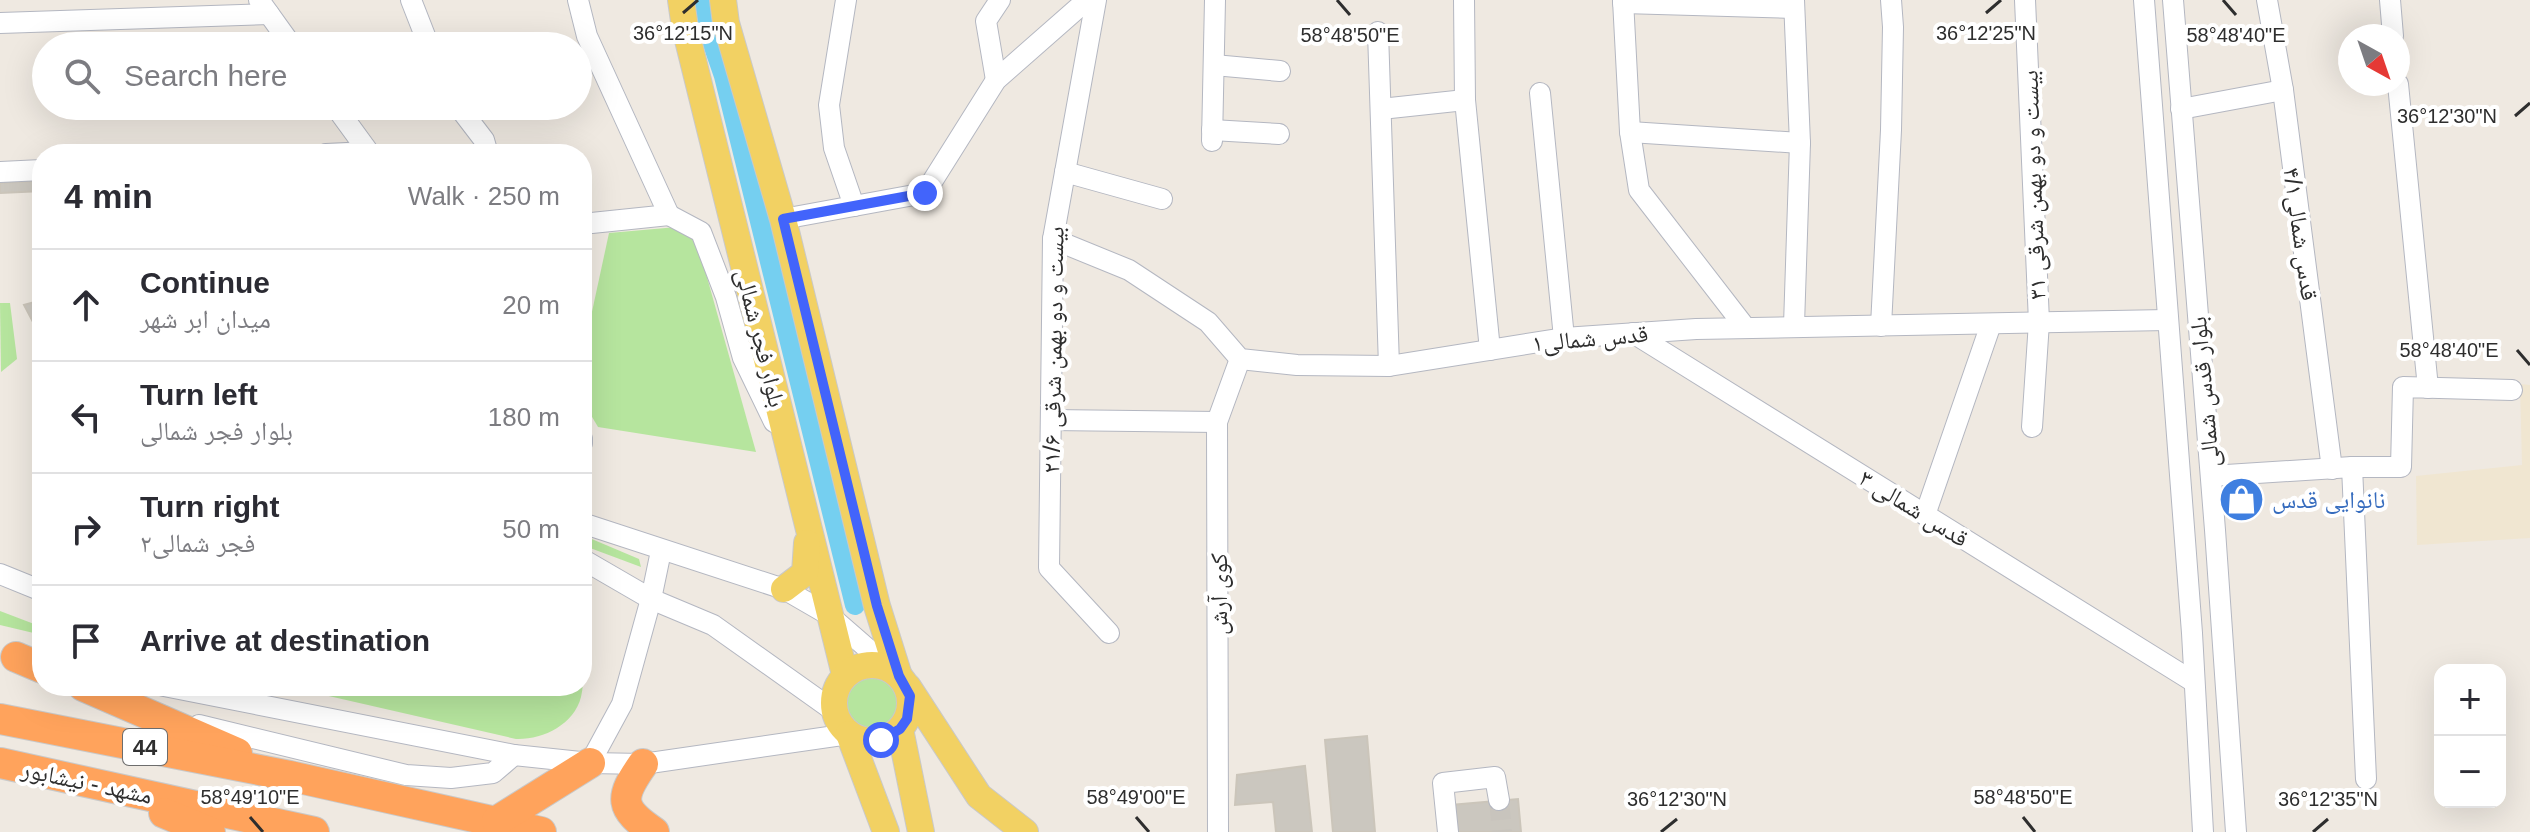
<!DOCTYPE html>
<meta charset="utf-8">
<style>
:root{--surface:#fff;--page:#f7f7f7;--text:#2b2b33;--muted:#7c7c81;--line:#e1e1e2}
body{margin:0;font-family:Helvetica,"Noto Naskh Arabic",sans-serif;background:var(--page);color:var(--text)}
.controls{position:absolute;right:24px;bottom:24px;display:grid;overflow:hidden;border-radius:16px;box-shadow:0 8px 32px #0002}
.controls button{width:72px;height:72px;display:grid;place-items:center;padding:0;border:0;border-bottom:2px solid var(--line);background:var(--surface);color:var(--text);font:40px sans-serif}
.compass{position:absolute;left:2338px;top:24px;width:72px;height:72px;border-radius:50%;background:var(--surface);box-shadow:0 8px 32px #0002;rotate:140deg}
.stop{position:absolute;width:24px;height:24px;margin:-18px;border:6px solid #4264fb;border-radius:50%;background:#fff}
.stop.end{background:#4264fb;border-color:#fff;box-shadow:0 2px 8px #0008}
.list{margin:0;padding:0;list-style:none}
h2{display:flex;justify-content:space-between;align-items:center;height:104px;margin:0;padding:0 32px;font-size:34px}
h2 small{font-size:26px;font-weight:400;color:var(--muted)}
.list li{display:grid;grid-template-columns:52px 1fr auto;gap:24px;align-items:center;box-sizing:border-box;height:112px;padding:0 32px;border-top:2px solid var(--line)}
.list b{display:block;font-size:30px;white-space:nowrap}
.list p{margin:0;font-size:26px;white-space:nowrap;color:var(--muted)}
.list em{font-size:26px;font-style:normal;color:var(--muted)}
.icon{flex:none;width:44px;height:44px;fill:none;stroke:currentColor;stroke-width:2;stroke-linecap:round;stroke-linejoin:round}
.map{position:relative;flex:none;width:2530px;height:832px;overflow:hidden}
.search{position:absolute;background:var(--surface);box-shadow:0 8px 32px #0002;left:32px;top:32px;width:560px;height:88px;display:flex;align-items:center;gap:20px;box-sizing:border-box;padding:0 28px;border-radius:44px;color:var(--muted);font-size:30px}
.panel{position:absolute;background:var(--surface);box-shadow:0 8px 32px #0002;left:32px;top:144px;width:560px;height:552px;border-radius:32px}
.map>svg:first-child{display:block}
.education{fill:#f0e6d1}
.green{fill:#b6e59e}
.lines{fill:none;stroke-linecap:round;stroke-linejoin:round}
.canal{stroke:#75cff0;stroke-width:20}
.building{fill:#cbc7bf;stroke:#cbc5ba;stroke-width:2}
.minor-tunnel{stroke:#c8c4bd;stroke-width:20;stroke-dasharray:20 10;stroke-linecap:butt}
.minor-casing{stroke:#b4b7c1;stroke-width:22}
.major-casing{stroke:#c9c9c9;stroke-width:28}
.highway-casing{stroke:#c9c9c9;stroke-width:32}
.minor{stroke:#fff;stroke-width:20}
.major{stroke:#f2d163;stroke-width:26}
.highway{stroke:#ffa35c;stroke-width:30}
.route{stroke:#4264fb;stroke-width:10}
.ticks{fill:none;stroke:#2e2e2e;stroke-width:3}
.labels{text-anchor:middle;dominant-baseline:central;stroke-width:8;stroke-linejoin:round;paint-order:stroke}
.shield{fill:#fff;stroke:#6d6d6d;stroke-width:2}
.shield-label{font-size:22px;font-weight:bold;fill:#2e2e2e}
.street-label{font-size:24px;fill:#2e2e2e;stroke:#fff}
.shop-label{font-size:24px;fill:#366cbe;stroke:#fff;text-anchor:start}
.ticks-label{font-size:20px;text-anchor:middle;fill:#2e2e2e;stroke:#fff;stroke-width:8;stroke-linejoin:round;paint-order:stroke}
</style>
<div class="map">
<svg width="2530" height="832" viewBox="0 0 2530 832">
<rect width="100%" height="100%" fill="#efe9e1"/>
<polygon class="education" points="2520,384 2530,385 2530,538 2417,545 2416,476 2522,465"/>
<g class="green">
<polygon points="677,227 696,238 756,452 598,427 582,400 582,358 609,233"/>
<polygon points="0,303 10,303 17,359 1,372"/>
<polygon points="587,537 639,559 641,567 582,545 582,538"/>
<polygon points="0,611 42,627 42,635 0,625"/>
<path d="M582,671H584C583,680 583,689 581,697C574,725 542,740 516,739L285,686H582Z"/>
<circle cx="872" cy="704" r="28"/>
</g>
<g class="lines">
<polyline class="canal" points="703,0 706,24 724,76 855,605"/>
</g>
<g class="building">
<polygon points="42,181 42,191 0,193 0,183"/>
<polygon points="42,300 42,339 24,305"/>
<polygon points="1367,736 1375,832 1333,832 1325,740"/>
<polygon points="1305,766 1312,832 1276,832 1273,802 1235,805 1237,775"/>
<polygon points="1518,799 1521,832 1453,832 1451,805"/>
</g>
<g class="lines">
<polyline class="minor-tunnel" points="1499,800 1502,832"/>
<defs>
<g id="minor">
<polyline points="259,0 292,46"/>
<polyline points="411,0 429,46"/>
<polyline points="578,0 587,36 669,215"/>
<polyline points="846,0 829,105 834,148 854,206"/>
<polyline points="1096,0 1053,239 1049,568 1109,633"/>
<polyline points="1464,0 1465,100 1490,350"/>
<polyline points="1623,0 1630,132 1639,190 1745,327"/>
<polyline points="1794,0 1800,143 1794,325"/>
<polyline points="2025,0 2039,322 2032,427"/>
<polyline points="2144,0 2192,633 2203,832"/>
<polyline points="2173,0 2215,530 2236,832"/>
<polyline points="2267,0 2283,90 2332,469"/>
<polyline points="2390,0 2393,36"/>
<polyline points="1623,3 1794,8"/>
<polyline points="0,23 269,14"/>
<polyline points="1378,32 1389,366"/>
<polyline points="1214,65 1280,71"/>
<polyline points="996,80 986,21 1000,0"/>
<polyline points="2398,84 2428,388"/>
<polyline points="1540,93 1564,338"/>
<polyline points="335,106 370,154"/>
<polyline points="458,106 484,140 488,154"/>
<polyline points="1381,109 1465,100"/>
<polyline points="2181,109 2283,90"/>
<polyline points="1212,130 1279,134"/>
<polyline points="1630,132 1800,143"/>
<polyline points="1212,141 1215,0"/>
<polyline points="326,154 368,152"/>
<polyline points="0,172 42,170"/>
<polyline points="1065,172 1162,199"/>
<polyline points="669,215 701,232 726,297 743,358 774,422"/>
<polyline points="783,219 925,193 996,80 1087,0"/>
<polyline points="582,224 669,215"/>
<polyline points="1053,239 1129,270 1208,322 1240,359 1297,365 1389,366 1564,338 1696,329 2167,320"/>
<polyline points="1881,326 1891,130 1893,27 1891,0"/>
<polyline points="1633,333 2194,682"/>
<polyline points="1051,420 1217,422"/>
<polyline points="582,439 582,443"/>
<polyline points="2352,467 2366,779"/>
<polyline points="2211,476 2352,467 2401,467 2403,387 2512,390"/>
<polyline points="1925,515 1991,324"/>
<polyline points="582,523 784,589 829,615 891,669"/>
<polyline points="582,559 651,599 713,625 834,711"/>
<polyline points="0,574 42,591"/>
<polyline points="164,686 514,755 590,763 643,764 849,734"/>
<polyline points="199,725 406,775 451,778 493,773 514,755"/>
<polyline points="590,763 622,704 651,599 661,551"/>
<polyline points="1218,832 1217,422 1240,359"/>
<polyline points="1448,832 1443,783 1495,777 1499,800"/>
</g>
<g id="major">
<polyline points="681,0 685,28 845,675"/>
<polyline points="723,0 726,23 783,219 877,606 899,676"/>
<polyline points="784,589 805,573 807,543"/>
<circle cx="872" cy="703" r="38"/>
<polyline points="908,687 979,796 1025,832"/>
<polyline points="900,729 921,832"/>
<polyline points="849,734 886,832"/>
</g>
<g id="highway">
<polyline points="16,657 42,668"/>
<polyline points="83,686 237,753"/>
<polyline points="0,719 290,776 541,832"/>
<polyline points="0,763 314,832"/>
<path d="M643,764C619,798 619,808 654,832"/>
<polyline points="164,813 210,832"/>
<polyline points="497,821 590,763"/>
</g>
</defs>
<use href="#minor" class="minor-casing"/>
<use href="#major" class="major-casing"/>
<use href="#highway" class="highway-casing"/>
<use href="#minor" class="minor"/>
<use href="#major" class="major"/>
<use href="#highway" class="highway"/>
</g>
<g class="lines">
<polyline class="route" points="881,740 900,729 907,719 910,696 899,676 877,606 783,219 925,193"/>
</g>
<path class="ticks" d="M1337,0L1350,15M2223,0L2236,15M683,13L698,0M1986,13L2001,0M2515,116L2530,103M2517,350L2530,365M250,817L263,832M1136,817L1149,832M2023,817L2035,832M1661,832L1677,819M2313,832L2328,819"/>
<defs>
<symbol id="shop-disc" viewBox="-11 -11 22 22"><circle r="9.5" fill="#3f7fe0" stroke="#fff"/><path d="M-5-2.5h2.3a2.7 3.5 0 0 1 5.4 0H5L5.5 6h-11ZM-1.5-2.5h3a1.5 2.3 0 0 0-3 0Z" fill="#fff"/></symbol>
</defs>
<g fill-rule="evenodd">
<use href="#shop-disc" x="2216" y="474" width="51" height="51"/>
</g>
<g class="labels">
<rect class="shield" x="123" y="729" width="44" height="36" rx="6"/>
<g class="shield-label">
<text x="145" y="747">44</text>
</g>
<g class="street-label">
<text transform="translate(2033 185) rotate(-92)">بیست و دو بهمن شرقی ۳۱</text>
<text transform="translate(2301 234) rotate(82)">قدس شمالی۴/۱</text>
<text transform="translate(761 338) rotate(76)">بلوار فجر شمالی</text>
<text transform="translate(1590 338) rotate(-5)">قدس شمالی۱</text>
<text transform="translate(1053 350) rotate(-89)">بیست و دو بهمن شرقی ۲۱/۶</text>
<text transform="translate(2204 392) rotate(-95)">بلوار قدس شمالی</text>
<text transform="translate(1914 508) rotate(32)">قدس شمالی ۳</text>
<text transform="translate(1218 594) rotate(-90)">کوی آرش</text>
<text transform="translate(87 782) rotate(12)">مشهد - نیشابور</text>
</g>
<g class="shop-label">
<text x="2272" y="499">نانوایی قدس</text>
</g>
</g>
<g class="ticks-label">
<text x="683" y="40">36°12'15"N</text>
<text x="1986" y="40">36°12'25"N</text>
<text x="2236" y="42">58°48'40"E</text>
<text x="1350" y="42">58°48'50"E</text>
<text x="2447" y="123">36°12'30"N</text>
<text x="2449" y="357">58°48'40"E</text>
<text x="250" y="804">58°49'10"E</text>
<text x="1136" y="804">58°49'00"E</text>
<text x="2023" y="804">58°48'50"E</text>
<text x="1677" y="806">36°12'30"N</text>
<text x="2328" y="806">36°12'35"N</text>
</g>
</svg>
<div class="controls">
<button>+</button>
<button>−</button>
</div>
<svg class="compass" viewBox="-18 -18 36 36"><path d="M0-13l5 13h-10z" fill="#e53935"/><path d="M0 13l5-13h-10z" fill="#7c7c81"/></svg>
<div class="stop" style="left:881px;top:740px"></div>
<div class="stop end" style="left:925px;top:193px"></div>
<div class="search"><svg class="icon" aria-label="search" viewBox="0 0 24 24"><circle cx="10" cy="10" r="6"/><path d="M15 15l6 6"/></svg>Search here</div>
<section class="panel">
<h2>4 min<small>Walk · 250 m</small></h2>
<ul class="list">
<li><svg class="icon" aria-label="ahead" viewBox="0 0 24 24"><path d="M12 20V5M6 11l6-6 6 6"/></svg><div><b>Continue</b><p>میدان ابر شهر</p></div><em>20 m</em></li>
<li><svg class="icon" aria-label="left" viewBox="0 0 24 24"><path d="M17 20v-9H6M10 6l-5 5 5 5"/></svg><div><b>Turn left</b><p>بلوار فجر شمالی</p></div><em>180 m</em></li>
<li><svg class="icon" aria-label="right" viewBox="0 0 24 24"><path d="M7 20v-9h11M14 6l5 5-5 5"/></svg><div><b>Turn right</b><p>فجر شمالی۲</p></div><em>50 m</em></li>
<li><svg class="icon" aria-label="arrive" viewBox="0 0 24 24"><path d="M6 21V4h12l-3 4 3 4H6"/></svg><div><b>Arrive at destination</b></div></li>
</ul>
</section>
</div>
